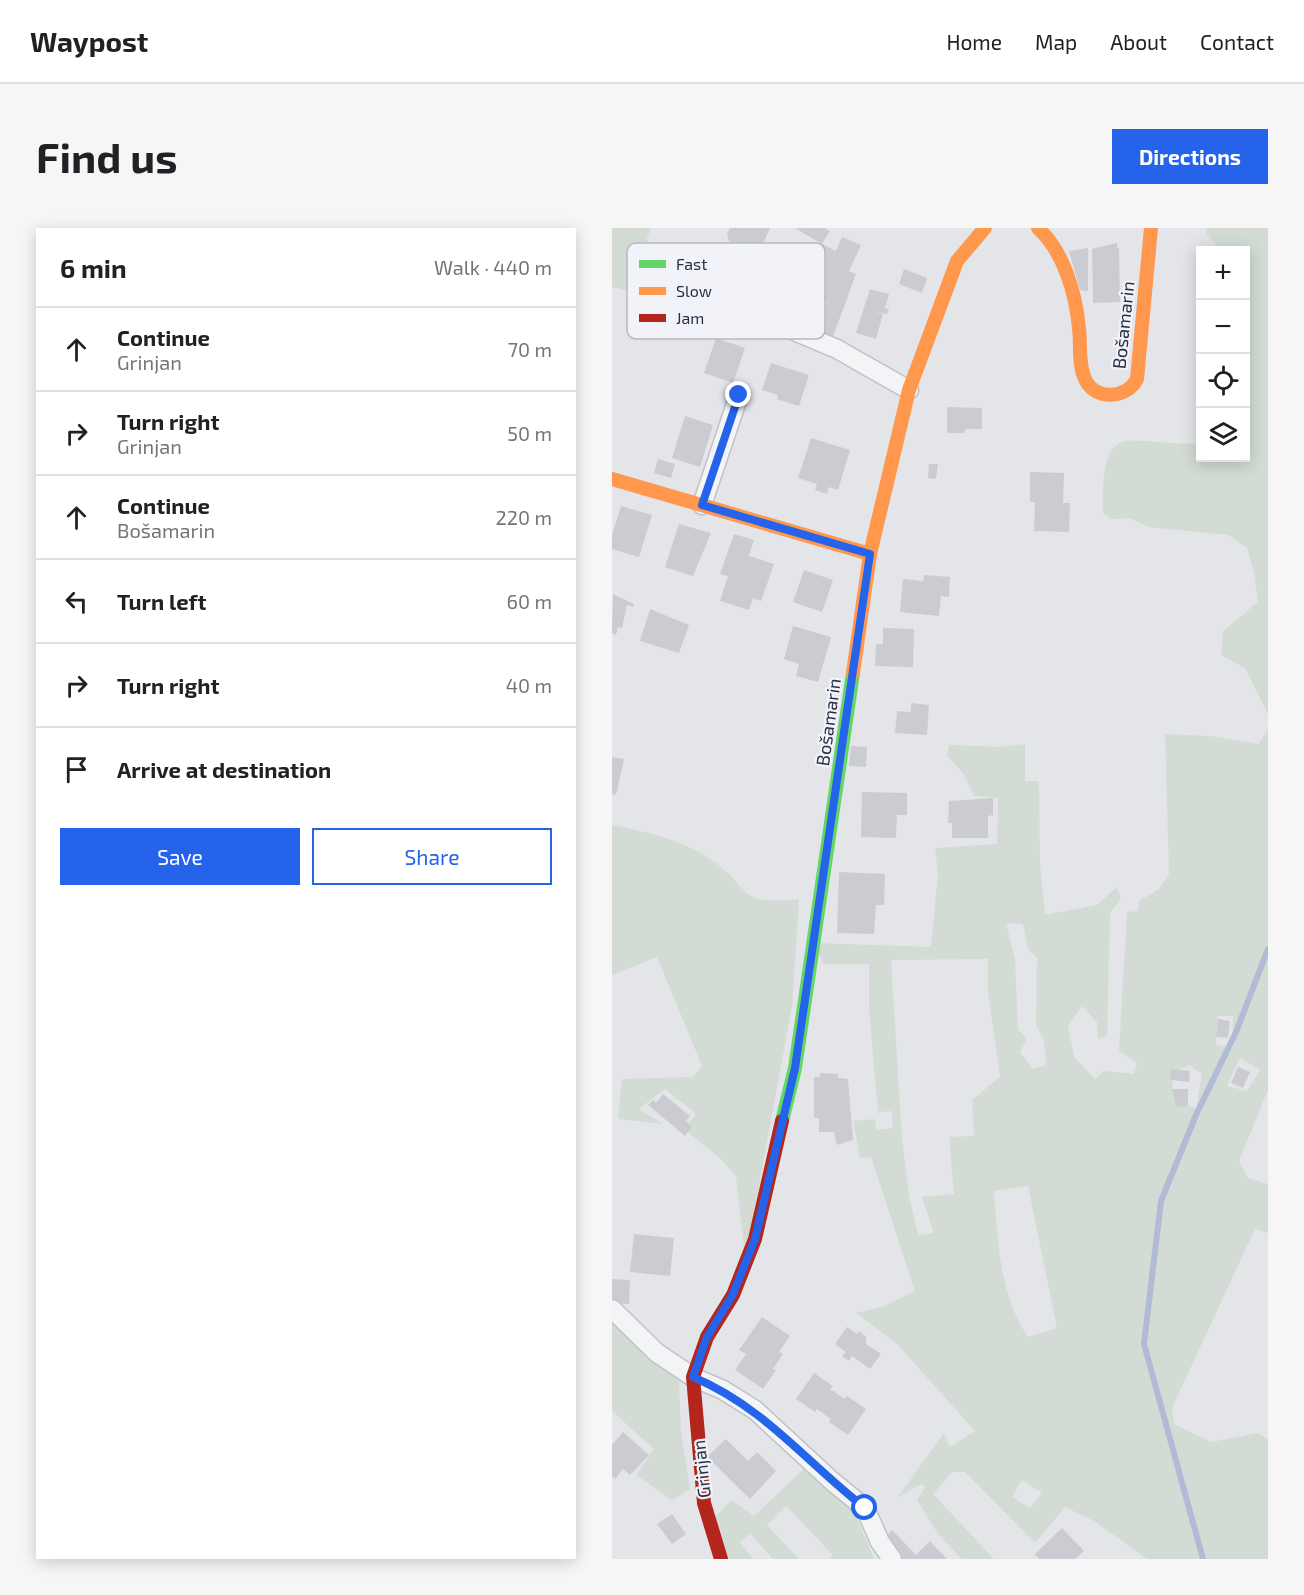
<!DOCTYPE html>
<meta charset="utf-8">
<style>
:root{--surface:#fff;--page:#f6f6f6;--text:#202124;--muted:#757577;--line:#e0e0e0;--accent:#2563eb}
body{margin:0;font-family:"Exo 2",sans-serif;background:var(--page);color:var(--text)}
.controls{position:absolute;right:18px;top:18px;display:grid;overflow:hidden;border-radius:0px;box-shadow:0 3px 15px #0003}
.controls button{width:54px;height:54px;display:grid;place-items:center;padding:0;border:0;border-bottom:2px solid var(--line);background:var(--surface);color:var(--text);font:30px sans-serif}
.stop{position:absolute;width:18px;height:18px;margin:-14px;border:4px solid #2563eb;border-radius:50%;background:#fff}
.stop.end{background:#2563eb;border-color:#fff;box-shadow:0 2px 6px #0008}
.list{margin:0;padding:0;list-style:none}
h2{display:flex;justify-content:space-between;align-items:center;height:78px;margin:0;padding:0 24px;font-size:26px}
h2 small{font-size:20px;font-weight:400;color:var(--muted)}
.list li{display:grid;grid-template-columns:39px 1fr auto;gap:18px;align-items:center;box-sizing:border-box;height:84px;padding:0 24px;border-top:2px solid var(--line)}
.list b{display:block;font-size:22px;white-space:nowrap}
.list p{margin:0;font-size:20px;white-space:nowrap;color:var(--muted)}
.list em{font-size:20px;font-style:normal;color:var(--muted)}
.actions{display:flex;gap:12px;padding:18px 24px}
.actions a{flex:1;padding:14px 0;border:2px solid var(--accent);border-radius:0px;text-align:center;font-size:21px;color:var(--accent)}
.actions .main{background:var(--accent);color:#fff}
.icon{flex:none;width:33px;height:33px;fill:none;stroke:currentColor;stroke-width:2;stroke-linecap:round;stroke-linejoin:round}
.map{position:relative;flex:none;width:656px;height:1331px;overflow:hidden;border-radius:0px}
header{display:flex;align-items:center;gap:36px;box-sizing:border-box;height:84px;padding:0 30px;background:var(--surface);border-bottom:2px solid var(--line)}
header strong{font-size:28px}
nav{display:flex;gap:33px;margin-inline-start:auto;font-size:21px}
.intro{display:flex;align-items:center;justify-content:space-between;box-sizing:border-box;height:144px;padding:0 36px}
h1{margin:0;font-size:42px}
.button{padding:15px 27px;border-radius:0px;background:var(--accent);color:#fff;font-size:21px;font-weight:700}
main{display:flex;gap:36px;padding:0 36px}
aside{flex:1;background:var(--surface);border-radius:0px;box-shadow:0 3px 15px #0003}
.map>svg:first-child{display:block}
.green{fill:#d2dcd4;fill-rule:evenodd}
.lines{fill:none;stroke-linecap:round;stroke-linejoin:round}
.stream{stroke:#b2bbd5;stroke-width:6}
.building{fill:#cbccd1}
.street-casing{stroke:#c1c2c7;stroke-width:21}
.street{stroke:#f3f4f6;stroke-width:18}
.fast{stroke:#63d668;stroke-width:14}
.slow{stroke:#ff974d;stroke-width:14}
.jam{stroke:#b3261e;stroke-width:14}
.route{stroke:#2563eb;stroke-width:8}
.labels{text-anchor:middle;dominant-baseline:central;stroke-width:4.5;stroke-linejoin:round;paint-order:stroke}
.street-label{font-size:18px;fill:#2a2e44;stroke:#f2f3f8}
.key{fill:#f2f3f8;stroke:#b6b8c2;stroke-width:1.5}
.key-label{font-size:16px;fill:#2a2e44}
</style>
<header>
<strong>Waypost</strong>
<nav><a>Home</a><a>Map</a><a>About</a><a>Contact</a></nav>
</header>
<div class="intro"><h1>Find us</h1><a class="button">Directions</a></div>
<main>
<aside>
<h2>6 min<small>Walk · 440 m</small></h2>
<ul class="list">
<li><svg class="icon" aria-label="ahead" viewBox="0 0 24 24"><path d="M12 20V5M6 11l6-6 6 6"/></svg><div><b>Continue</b><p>Grinjan</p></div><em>70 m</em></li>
<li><svg class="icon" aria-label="right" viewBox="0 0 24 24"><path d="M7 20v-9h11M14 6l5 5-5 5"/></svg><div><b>Turn right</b><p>Grinjan</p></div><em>50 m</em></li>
<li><svg class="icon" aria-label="ahead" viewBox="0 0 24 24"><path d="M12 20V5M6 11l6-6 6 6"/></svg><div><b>Continue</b><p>Bošamarin</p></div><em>220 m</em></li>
<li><svg class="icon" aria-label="left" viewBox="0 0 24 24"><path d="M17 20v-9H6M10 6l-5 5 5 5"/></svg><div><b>Turn left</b></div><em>60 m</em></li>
<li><svg class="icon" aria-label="right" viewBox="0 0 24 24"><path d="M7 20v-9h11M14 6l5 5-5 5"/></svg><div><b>Turn right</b></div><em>40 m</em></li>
<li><svg class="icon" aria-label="arrive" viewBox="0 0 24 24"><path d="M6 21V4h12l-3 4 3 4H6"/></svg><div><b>Arrive at destination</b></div></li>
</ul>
<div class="actions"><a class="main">Save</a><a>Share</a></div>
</aside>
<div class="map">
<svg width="656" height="1331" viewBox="0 0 656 1331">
<rect width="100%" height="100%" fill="#e4e5e9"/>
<g class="green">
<polygon points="0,0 39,0 35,10 39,26 25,65 0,59"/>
<path d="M595,0H656V486L633,440L609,427L611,403L646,374L642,344L635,320L617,307L536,299L518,290L499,291L491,285C489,183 516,220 588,215V230H634V102L637,58L634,53V22H609L594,5Z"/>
<path d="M656,500V862L627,933L636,950L656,956V1005L643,1001L560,1180L562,1196L599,1214L645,1205L656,1211V1331H535L482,1293L453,1279L423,1315L353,1244H340L321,1266L382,1331H350L326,1306L305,1272L313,1259L309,1256L285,1270L332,1205L338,1219L363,1203L285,1116L244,1085L273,1078L303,1063L259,929L248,930L241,893L263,891L264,902L281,900L280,883L266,884L257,781V736H211L202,715L319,719L326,645L323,620L385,616L386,570L362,568L351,545L335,528L337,517L390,519L413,516V553H427L428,637L433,687L485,677L505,659L509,670L498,685L495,808L486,811L485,794L470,778L456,798L462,829L483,851L492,843L522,846L525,835L507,823L515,684L526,683L527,673L547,661L557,646L553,506L598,508L647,516ZM394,695L411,696L416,721L425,730L424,797L432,813L434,837L421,841L408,824L415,811L406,801L403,732ZM376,731V764L388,849L360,872L362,908L337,909L342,966L310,969L322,1005L306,1007L297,967L290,910L279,732ZM606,788H621L620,819L604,817ZM628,830L648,842L635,863L615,858ZM577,837L590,846L584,880L562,874L560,845ZM416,958L445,1100L416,1109C387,1066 386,1013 382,963ZM410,1252L430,1265L418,1280L400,1269Z"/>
<path d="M0,597C31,603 70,612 97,630C142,660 121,678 187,671L180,778L140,996L132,1020L124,948L109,931L72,901L84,886L53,861L27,881L51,896L6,891L10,851L81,849L90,838L45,729L0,747Z"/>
<polygon points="0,1091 67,1152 69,1203 78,1261 60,1272 24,1247 42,1221 0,1183"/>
<polygon points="196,1237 241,1281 262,1331 216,1331 221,1327 174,1278 155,1297 187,1331 161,1331 138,1306 128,1314 141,1331 114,1331 103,1289 120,1272 142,1288"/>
</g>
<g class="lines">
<polyline class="stream" points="591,1331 532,1116 549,973 584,887 624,804 656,721"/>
</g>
<g class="building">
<polygon points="118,0 158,0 148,22 141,18 134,21 117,13 115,6"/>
<polygon points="183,0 212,0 218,3 210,16"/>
<polygon points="230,9 249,17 237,43 244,46 219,114 187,103 192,87 217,95 208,91 215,73 205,70 210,57 204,70 185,62 200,25 205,27 210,16 224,23"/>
<polygon points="505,15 505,20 507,20 508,74 481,75 480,21"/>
<polygon points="476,20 476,63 468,62 457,23"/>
<polygon points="292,41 315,50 310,65 287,56"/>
<polygon points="258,61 277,66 273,80 277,81 275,86 261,83 271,86 264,111 244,105"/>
<polygon points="104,110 133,120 121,155 92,145"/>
<polygon points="159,135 197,147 187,178 165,171 166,167 150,162"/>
<polygon points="335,179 370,180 370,201 353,201 353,205 335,205"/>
<polygon points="73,188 101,197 88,239 60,230"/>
<polygon points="199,210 238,222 226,262 217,259 215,266 203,262 205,256 186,250"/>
<polygon points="46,231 63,236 59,250 42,245"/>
<polygon points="317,236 326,236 324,251 316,250"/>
<polygon points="418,244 452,245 451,275 458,275 457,304 422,303 423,274 418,274"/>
<polygon points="9,278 40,287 27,329 0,321 0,307"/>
<polygon points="67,296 99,305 81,348 53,339"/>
<polygon points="122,306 142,312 137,328 162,336 149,373 141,370 137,382 108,373 116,348 108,346"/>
<polygon points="192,342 221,352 210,384 181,374"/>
<polygon points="312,347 338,349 337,369 329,368 327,388 288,384 291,351 311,353"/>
<polygon points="1,366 22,376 21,379 15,377 10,400 6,399 4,407 0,405"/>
<polygon points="38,381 77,397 67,425 28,413"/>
<polygon points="181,398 219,409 206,454 184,448 187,436 172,431"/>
<polygon points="271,400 302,401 301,439 263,438 264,416 271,416"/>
<polygon points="299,475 317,477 315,507 283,505 285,483 299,484"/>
<polygon points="239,518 255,519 254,539 237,538"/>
<polygon points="0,529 12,531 4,567 0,566"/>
<polygon points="250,564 295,565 295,587 285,587 284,610 249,609"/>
<polygon points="381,570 381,587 376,588 376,610 340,610 340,595 336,595 337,573"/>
<polygon points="227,644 273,646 272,677 264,677 262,706 225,705"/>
<polygon points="606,791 618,793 616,810 604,809"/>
<polygon points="626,839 638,844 631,860 619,855"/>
<polygon points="559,841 578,843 577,854 558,852"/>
<polygon points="208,845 226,846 226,850 236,851 241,912 225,917 222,904 207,904 207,890 202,890 202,849 208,849"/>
<polygon points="560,861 576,861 576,878 564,879"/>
<polygon points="51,866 78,888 74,893 80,899 73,908 36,877 41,872 44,875"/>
<polygon points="22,1006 62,1010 58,1048 18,1044"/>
<polygon points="0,1051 18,1052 17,1076 0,1075"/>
<polygon points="150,1089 178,1108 167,1124 171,1126 161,1141 164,1142 151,1161 123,1142 134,1126 127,1122"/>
<polygon points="235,1099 245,1106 247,1103 254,1109 254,1116 269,1126 258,1141 240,1128 237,1133 230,1128 234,1124 223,1116"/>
<polygon points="202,1145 221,1158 218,1161 233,1171 235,1168 254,1181 236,1207 217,1194 219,1191 205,1181 203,1184 184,1171"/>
<polygon points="11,1204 37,1227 18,1247 11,1241 3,1251 0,1248 0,1217"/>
<polygon points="114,1211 136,1233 145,1224 164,1243 138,1271 95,1229"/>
<polygon points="60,1286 74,1306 60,1316 45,1296"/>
<polygon points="450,1300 472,1323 463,1331 427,1331 423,1326"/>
<polygon points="280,1302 304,1327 318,1313 335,1331 288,1331 271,1312"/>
</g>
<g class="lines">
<defs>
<g id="street">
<polyline points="95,51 97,67 225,121 297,162"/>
<polyline points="90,277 127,167"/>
<polyline points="0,1081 45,1125 81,1149 111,1162 143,1182 221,1254 253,1280 268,1314 280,1331"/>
</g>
</defs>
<use href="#street" class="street-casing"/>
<use href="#street" class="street"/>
<polyline class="fast" points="170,893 183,840 241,445"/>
<g class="slow">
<path d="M426,0C452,24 464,66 467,101C469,118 466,136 473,151C483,173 515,171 525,151L539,0"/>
<polyline points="0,251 258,326"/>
<polyline points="241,445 258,326 297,162 345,33 373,0"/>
</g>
<polyline class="jam" points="109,1331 92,1275 81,1149 95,1109 121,1067 143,1011 170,893"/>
</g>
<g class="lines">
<path class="route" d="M127,167L90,277L258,326L183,840L143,1011L121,1066L95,1109L81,1149C152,1179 193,1233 253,1280"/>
</g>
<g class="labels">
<g class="street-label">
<text transform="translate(511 97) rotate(-84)">Bošamarin</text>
<text transform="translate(216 494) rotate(-82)">Bošamarin</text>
<text transform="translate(89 1241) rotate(-96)">Grinjan</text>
</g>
</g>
<rect x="15" y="15" width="198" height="96" rx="9" class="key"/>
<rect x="27" y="32" width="27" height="8" fill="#63d668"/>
<rect x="27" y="59" width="27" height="8" fill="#ff974d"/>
<rect x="27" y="86" width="27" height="8" fill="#b3261e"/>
<g class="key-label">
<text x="64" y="42">Fast</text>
<text x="64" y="69">Slow</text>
<text x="64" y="96">Jam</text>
</g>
</svg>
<div class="controls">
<button>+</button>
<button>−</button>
<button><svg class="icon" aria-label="locate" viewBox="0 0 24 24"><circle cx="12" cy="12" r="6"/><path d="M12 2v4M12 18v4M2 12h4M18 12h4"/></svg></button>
<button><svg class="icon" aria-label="layers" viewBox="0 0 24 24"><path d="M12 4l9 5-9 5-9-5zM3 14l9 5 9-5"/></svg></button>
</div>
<div class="stop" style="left:253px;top:1280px"></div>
<div class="stop end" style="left:127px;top:167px"></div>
</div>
</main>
